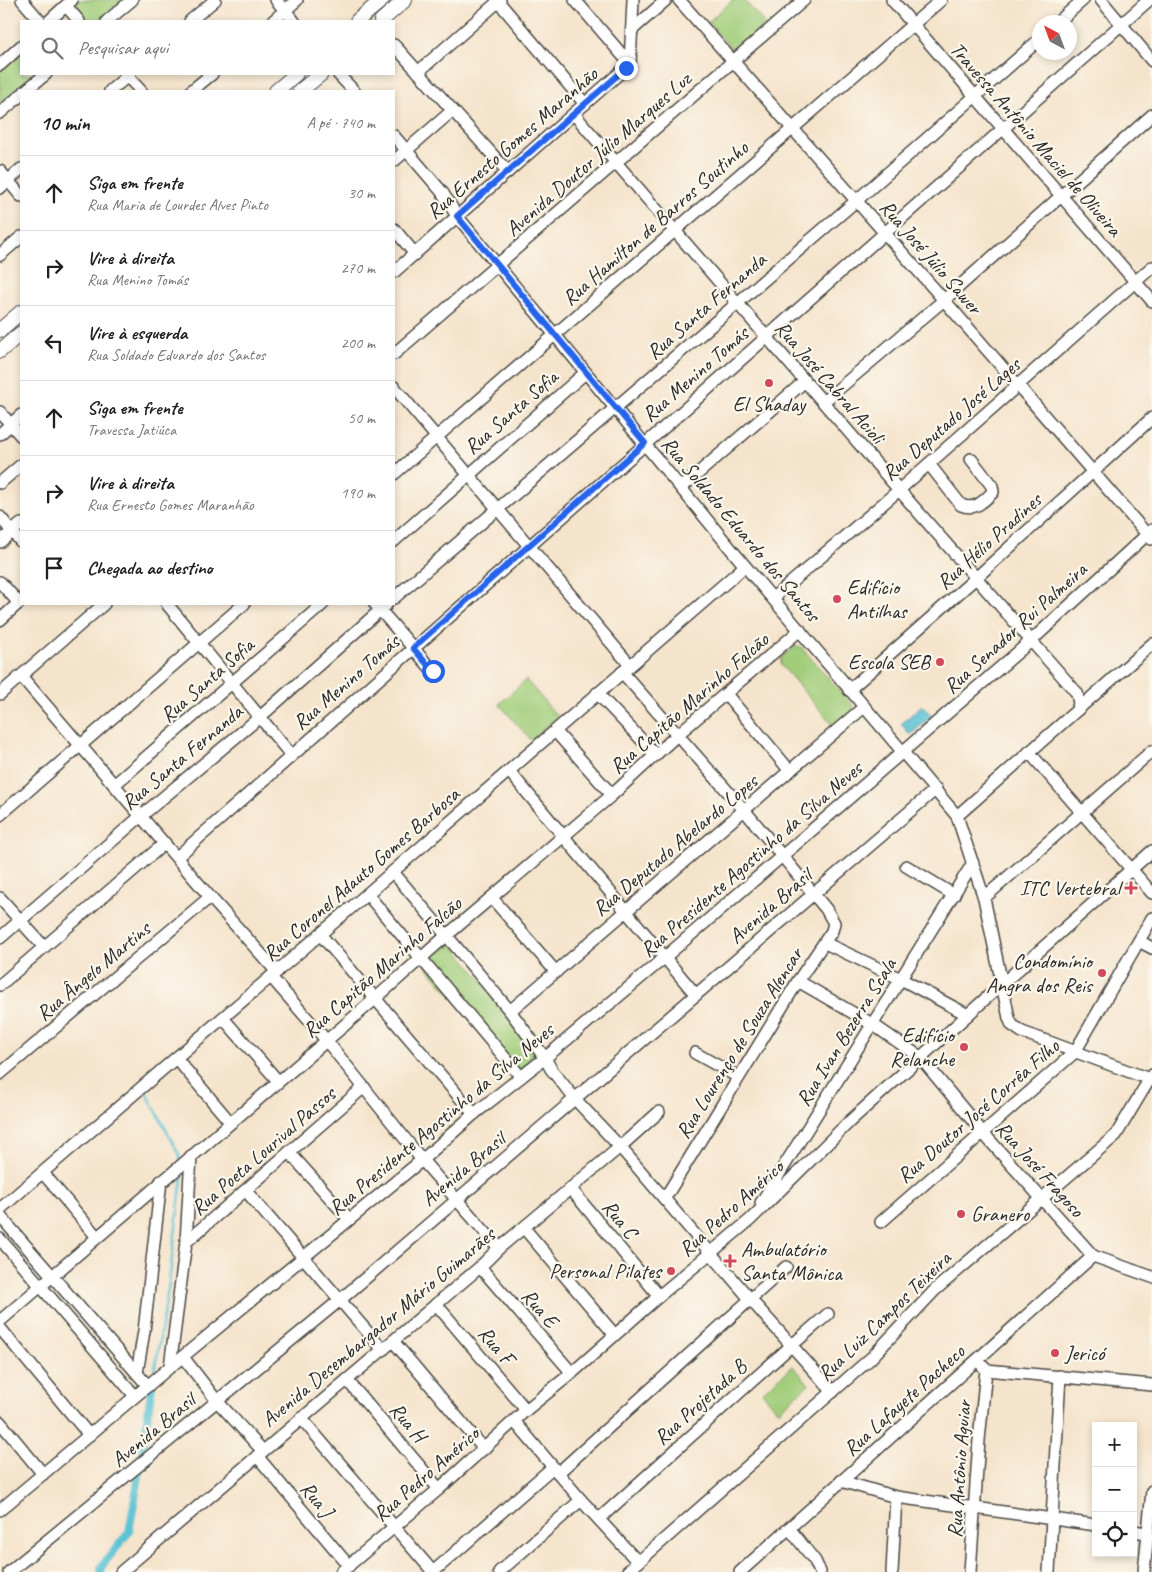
<!DOCTYPE html>
<html lang="pt">
<meta charset="utf-8">
<style>
:root{--surface:#fff;--page:#f6f6f6;--text:#202124;--muted:#757577;--line:#e0e0e0}
body{margin:0;font-family:Caveat,sans-serif;background:var(--page);color:var(--text)}
.controls{position:absolute;right:15px;bottom:15px;display:grid;overflow:hidden;border-radius:0px;box-shadow:0 2px 8px #0003}
.controls button{width:45px;height:45px;display:grid;place-items:center;padding:0;border:0;border-bottom:1px solid var(--line);background:var(--surface);color:var(--text);font:25px sans-serif}
.compass{position:absolute;left:1032px;top:15px;width:45px;height:45px;border-radius:50%;background:var(--surface);box-shadow:0 2px 8px #0003;rotate:319deg}
.stop{position:absolute;width:15px;height:15px;margin:-11px;border:4px solid #2563eb;border-radius:50%;background:#fff}
.stop.end{background:#2563eb;border-color:#fff;box-shadow:0 1px 5px #0008}
.list{margin:0;padding:0;list-style:none}
h2{display:flex;justify-content:space-between;align-items:center;height:65px;margin:0;padding:0 20px;font-size:21px}
h2 small{font-size:16px;font-weight:400;color:var(--muted)}
.list li{display:grid;grid-template-columns:32px 1fr auto;gap:15px;align-items:center;box-sizing:border-box;height:75px;padding:0 20px;border-top:1px solid var(--line)}
.list b{display:block;font-size:19px;white-space:nowrap}
.list p{margin:0;font-size:16px;white-space:nowrap;color:var(--muted)}
.list em{font-size:16px;font-style:normal;color:var(--muted)}
.icon{flex:none;width:28px;height:28px;fill:none;stroke:currentColor;stroke-width:2;stroke-linecap:round;stroke-linejoin:round}
.map{position:relative;flex:none;width:1152px;height:1572px;overflow:hidden}
.search{position:absolute;background:var(--surface);box-shadow:0 2px 8px #0003;left:20px;top:20px;width:375px;height:55px;display:flex;align-items:center;gap:12px;box-sizing:border-box;padding:0 18px;border-radius:0px;color:var(--muted);font-size:19px}
.panel{position:absolute;background:var(--surface);box-shadow:0 2px 8px #0003;left:20px;top:90px;width:375px;height:515px;border-radius:0px}
.map>svg:first-child{display:block}
.green{fill:#a2ce7b;stroke:#667c53}
.water{fill:#58c1d4;stroke:#427680}
.lines{fill:none;stroke-linecap:round;stroke-linejoin:round}
.stream{stroke:#58c1d4;stroke-width:2.5}
.canal{stroke:#58c1d4;stroke-width:8}
.minor-casing{stroke:#494743;stroke-width:14}
.major-casing{stroke:#494743;stroke-width:16}
.minor{stroke:#fff;stroke-width:11}
.major{stroke:#fff;stroke-width:14}
.route{stroke:#2563eb;stroke-width:6}
.poi-dot{fill:#d1495b;stroke:#fbf7ec;stroke-width:2}
.labels{text-anchor:middle;dominant-baseline:central;stroke-width:4.5;stroke-linejoin:round;paint-order:stroke}
.street-label{font-size:21px;fill:#2b2b2b;stroke:#fbf7ec}
.poi-label{font-size:21px;fill:#2b2b2b;stroke:#fbf7ec;text-anchor:end}
</style>
<div class="map">
<svg width="1152" height="1572" viewBox="0 0 1152 1572">
<rect width="100%" height="100%" fill="#fbf7ec"/>
<filter id="ink" filterUnits="userSpaceOnUse"><feTurbulence type="fractalNoise" baseFrequency=".02" numOctaves="2"/><feDisplacementMap in="SourceGraphic" scale="10" xChannelSelector="R" yChannelSelector="G"/><feConvolveMatrix kernelMatrix="1 2 1 2 8 2 1 2 1" color-interpolation-filters="sRGB"/></filter>
<filter id="wash" filterUnits="userSpaceOnUse"><feTurbulence type="fractalNoise" baseFrequency=".0096" numOctaves="4" result="noise"/><feDisplacementMap in="SourceGraphic" scale="20" xChannelSelector="R" yChannelSelector="G"/><feGaussianBlur stdDeviation="1.12" result="paint"/><feColorMatrix in="noise" values="0 0 0 0 0 0 0 0 0 0 0 0 0 0 0 0 0 1.4 0 .05"/><feComposite in="paint" operator="in"/></filter>
<g filter="url(#wash)">
<rect width="100%" height="100%" fill="#f5e4cc"/>
<g class="green">
<polygon points="76,0 123,0 98,21 81,21 69,7"/>
<polygon points="733,0 744,0 766,25 735,52 708,22"/>
<polygon points="21,50 21,74 37,74 0,106 0,70"/>
<polygon points="795,646 801,647 855,708 839,726 833,725 781,665 781,658"/>
<polygon points="526,680 558,717 531,740 499,704"/>
<polygon points="446,936 545,1058 521,1077 420,959"/>
<polygon points="793,1366 809,1384 778,1411 762,1392"/>
</g>
<polygon class="water" points="922,705 932,716 910,735 901,724"/>
<g class="lines">
<g class="stream">
<polyline points="146,1092 179,1154 180,1160"/>
<polyline points="154,1375 169,1283 182,1178 181,1170"/>
</g>
<g class="canal">
<polyline points="141,1460 152,1386"/>
<polyline points="101,1572 101,1567 129,1532 140,1470"/>
</g>
</g>
</g>
<g filter="url(#ink)">
<g class="lines">
<defs>
<g id="minor">
<polyline points="22,0 40,21"/>
<polyline points="276,0 294,21"/>
<polyline points="497,0 585,104"/>
<polyline points="575,0 630,64"/>
<polyline points="679,0 944,300 1151,539"/>
<polyline points="892,0 1152,301"/>
<polyline points="1101,0 1152,61"/>
<polyline points="66,6 79,21"/>
<polyline points="49,21 72,0"/>
<polyline points="107,21 132,0"/>
<polyline points="190,21 215,0"/>
<polyline points="273,21 297,0"/>
<polyline points="1058,22 1083,0"/>
<polyline points="632,30 666,0"/>
<polyline points="394,45 508,172"/>
<polyline points="0,65 21,46"/>
<polyline points="418,72 500,0"/>
<polyline points="125,74 141,91"/>
<polyline points="338,74 354,91"/>
<polyline points="25,91 46,74"/>
<polyline points="110,91 130,74"/>
<polyline points="191,91 212,74"/>
<polyline points="0,113 21,95"/>
<polyline points="574,114 899,490 1077,693 1079,704 1077,710"/>
<polyline points="394,136 442,192 457,216 745,566 957,816 984,898 1009,1018 1012,1025 1022,1032 1152,1080"/>
<polyline points="394,161 452,111"/>
<polyline points="0,171 21,196"/>
<polyline points="0,188 21,169"/>
<polyline points="394,229 415,254"/>
<polyline points="0,255 21,237"/>
<polyline points="394,272 630,64 633,0"/>
<polyline points="394,354 804,0"/>
<polyline points="394,387 630,665"/>
<polyline points="823,402 944,300 1152,115"/>
<polyline points="0,412 21,436"/>
<polyline points="0,434 21,415"/>
<path d="M929,464L961,505C975,511 984,501 993,492L992,486L971,459"/>
<polyline points="394,474 941,0"/>
<polyline points="0,483 21,465"/>
<polyline points="681,488 805,381"/>
<polyline points="0,517 21,542"/>
<polyline points="394,541 585,373"/>
<polyline points="0,542 21,524"/>
<polyline points="0,582 19,603"/>
<polyline points="394,598 856,201 1040,39"/>
<polyline points="773,598 899,490 1152,267"/>
<polyline points="167,604 291,755"/>
<polyline points="375,604 433,671"/>
<polyline points="0,620 21,601"/>
<polyline points="622,672 745,811 826,909 834,923 832,931 798,981 665,1198"/>
<polyline points="21,676 210,897 277,972"/>
<polyline points="849,690 977,577 1152,418"/>
<polyline points="597,693 656,755"/>
<polyline points="0,694 104,604"/>
<polyline points="726,694 790,771"/>
<polyline points="555,731 612,795"/>
<polyline points="1029,752 1152,893"/>
<polyline points="509,771 696,995"/>
<polyline points="114,785 323,604"/>
<polyline points="0,815 244,604"/>
<polyline points="957,816 1152,644"/>
<polyline points="177,857 1149,0"/>
<polyline points="906,866 954,895"/>
<polyline points="393,872 510,1011 545,1058 551,1069 575,1099 620,1147 750,1299 833,1392"/>
<polyline points="367,894 521,1077"/>
<polyline points="0,898 44,947"/>
<polyline points="492,898 556,972"/>
<polyline points="984,898 1152,751"/>
<polyline points="320,934 474,1114"/>
<polyline points="0,938 141,816 260,717 387,604"/>
<polyline points="1139,941 1152,948"/>
<polyline points="825,943 901,979 968,1015"/>
<polyline points="271,977 326,1040 422,1160 499,1248"/>
<polyline points="798,981 872,1024 920,1057 983,1133 1093,1256 1152,1277"/>
<polyline points="0,985 165,843"/>
<polyline points="510,1011 864,707"/>
<polyline points="223,1018 278,1081"/>
<polyline points="695,1053 738,1077"/>
<polyline points="176,1058 230,1122"/>
<polyline points="0,1074 210,897"/>
<polyline points="289,1152 349,1219"/>
<polyline points="43,1173 97,1237"/>
<polyline points="571,1189 659,1296"/>
<polyline points="246,1191 383,1350"/>
<polyline points="761,1203 973,863"/>
<polyline points="0,1209 367,894 745,566"/>
<polyline points="0,1216 148,1386"/>
<polyline points="881,1222 1075,1052 1152,918"/>
<polyline points="524,1228 614,1334"/>
<polyline points="0,1239 135,1396"/>
<polyline points="186,1242 364,1087"/>
<polyline points="480,1267 572,1373"/>
<polyline points="436,1304 526,1410"/>
<polyline points="0,1321 375,999 446,936 612,795 677,735 800,630"/>
<polyline points="0,1328 89,1435"/>
<polyline points="393,1341 484,1449"/>
<polyline points="183,1357 217,1401 262,1450"/>
<polyline points="981,1364 986,1370 1152,1385"/>
<polyline points="170,1367 186,1242 191,1156"/>
<polyline points="137,1373 144,1331 161,1181"/>
<polyline points="347,1380 439,1489"/>
<polyline points="301,1418 433,1572"/>
<polyline points="0,1422 43,1474"/>
<polyline points="515,1422 581,1500 638,1562"/>
<polyline points="257,1456 349,1566"/>
<polyline points="558,1473 786,1267"/>
<polyline points="841,1481 896,1497 1096,1525"/>
<polyline points="0,1510 170,1367 422,1160 474,1114 545,1058 664,958 1032,640 1152,530"/>
<polyline points="599,1519 791,1346 828,1314"/>
<polyline points="789,1528 815,1561 820,1572"/>
<polyline points="1133,1531 1147,1533"/>
<polyline points="9,1572 340,1300 936,789"/>
<polyline points="121,1572 480,1267 499,1248 620,1147 659,1112"/>
<polyline points="341,1572 439,1489 526,1410 572,1373 659,1296 750,1220 849,1122 1003,983 1152,851"/>
<polyline points="433,1572 553,1467"/>
<polyline points="499,1572 581,1500"/>
<polyline points="627,1572 871,1358 935,1290 1116,1135 1152,1075"/>
<polyline points="740,1572 1093,1256"/>
<polyline points="892,1572 896,1497"/>
<polyline points="970,1572 979,1440 986,1370"/>
<polyline points="1049,1572 1060,1376"/>
<polyline points="1144,1572 1152,1491"/>
</g>
<g id="major">
<polyline points="357,21 382,0"/>
<polyline points="381,21 405,0"/>
<polyline points="276,91 296,74"/>
<polyline points="300,91 321,74"/>
<polyline points="0,330 21,312"/>
<polyline points="0,351 21,333"/>
</g>
</defs>
<use href="#minor" class="minor-casing"/>
<use href="#major" class="major-casing"/>
<use href="#minor" class="minor"/>
<use href="#major" class="major"/>
</g>
</g>
<g class="lines" filter="url(#ink)">
<polyline class="route" points="433,671 413,648 645,443 457,216 626,68"/>
</g>
<g class="poi-dot">
<circle cx="769" cy="383" r="5"/>
<circle cx="837" cy="599" r="5"/>
<circle cx="940" cy="662" r="5"/>
<path d="M1128.5 880.5h5v5h5v5h-5v5h-5v-5h-5v-5h5z"/>
<circle cx="1102" cy="973" r="5"/>
<circle cx="964" cy="1047" r="5"/>
<circle cx="961" cy="1214" r="5"/>
<path d="M727.5 1253.5h5v5h5v5h-5v5h-5v-5h-5v-5h5z"/>
<circle cx="671" cy="1271" r="5"/>
<circle cx="1055" cy="1353" r="5"/>
</g>
<g class="labels">
<g class="street-label">
<text transform="translate(1036 139) rotate(49)">Travessa Antônio Maciel de Oliveira</text>
<text transform="translate(512 143) rotate(-41)">Rua Ernesto Gomes Maranhão</text>
<text transform="translate(598 154) rotate(-41)">Avenida Doutor Júlio Marques Luz</text>
<text transform="translate(655 223) rotate(-41)">Rua Hamilton de Barros Soutinho</text>
<text transform="translate(931 257) rotate(49)">Rua José Júlio Sawer</text>
<text transform="translate(706 306) rotate(-41)">Rua Santa Fernanda</text>
<text transform="translate(695 374) rotate(-41)">Rua Menino Tomás</text>
<text transform="translate(830 382) rotate(49)">Rua José Cabral Acioli</text>
<text transform="translate(511 412) rotate(-41)">Rua Santa Sofia</text>
<text transform="translate(951 419) rotate(-41)">Rua Deputado José Lages</text>
<text transform="translate(741 529) rotate(50)">Rua Soldado Eduardo dos Santos</text>
<text transform="translate(989 541) rotate(-42)">Rua Hélio Pradines</text>
<text transform="translate(1015 628) rotate(-42)">Rua Senador Rui Palmeira</text>
<text transform="translate(207 680) rotate(-41)">Rua Santa Sofia</text>
<text transform="translate(346 682) rotate(-41)">Rua Menino Tomás</text>
<text transform="translate(689 703) rotate(-41)">Rua Capitão Marinho Falcão</text>
<text transform="translate(182 757) rotate(-40)">Rua Santa Fernanda</text>
<text transform="translate(675 845) rotate(-40)">Rua Deputado Abelardo Lopes</text>
<text transform="translate(751 859) rotate(-41)">Rua Presidente Agostinho da Silva Neves</text>
<text transform="translate(361 874) rotate(-41)">Rua Coronel Adauto Gomes Barbosa</text>
<text transform="translate(770 906) rotate(-41)">Avenida Brasil</text>
<text transform="translate(382 967) rotate(-41)">Rua Capitão Marinho Falcão</text>
<text transform="translate(93 971) rotate(-40)">Rua Ângelo Martins</text>
<text transform="translate(846 1032) rotate(-58)">Rua Ivan Bezerra Scala</text>
<text transform="translate(739 1043) rotate(-58)">Rua Lourenço de Souza Alencar</text>
<text transform="translate(978 1111) rotate(-41)">Rua Doutor José Corrêa Filho</text>
<text transform="translate(441 1119) rotate(-40)">Rua Presidente Agostinho da Silva Neves</text>
<text transform="translate(263 1151) rotate(-41)">Rua Poeta Lourival Passos</text>
<text transform="translate(463 1169) rotate(-40)">Avenida Brasil</text>
<text transform="translate(1040 1169) rotate(48)">Rua José Fragoso</text>
<text transform="translate(731 1208) rotate(-42)">Rua Pedro Américo</text>
<text transform="translate(620 1219) rotate(51)">Rua C</text>
<text transform="translate(540 1308) rotate(49)">Rua E</text>
<text transform="translate(884 1316) rotate(-44)">Rua Luiz Campos Teixeira</text>
<text transform="translate(378 1327) rotate(-40)">Avenida Desembargador Mário Guimarães</text>
<text transform="translate(496 1345) rotate(50)">Rua F</text>
<text transform="translate(904 1400) rotate(-42)">Rua Lafayete Pacheco</text>
<text transform="translate(700 1402) rotate(-42)">Rua Projetada B</text>
<text transform="translate(408 1422) rotate(50)">Rua H</text>
<text transform="translate(153 1430) rotate(-40)">Avenida Brasil</text>
<text transform="translate(959 1469) rotate(-86)">Rua Antônio Aguiar</text>
<text transform="translate(426 1474) rotate(-41)">Rua Pedro Américo</text>
<text transform="translate(317 1499) rotate(50)">Rua J</text>
</g>
<g class="poi-label">
<text x="769" y="404" text-anchor="middle">El Shaday</text>
<text x="847" y="587" text-anchor="start">Edifício<tspan x="847" dy="24">Antilhas</tspan></text>
<text x="930" y="662">Escola SEB</text>
<text x="1120" y="888">ITC Vertebral</text>
<text x="1092" y="961">Condomínio<tspan x="1092" dy="24">Angra dos Reis</tspan></text>
<text x="954" y="1035">Edifício<tspan x="954" dy="24">Relanche</tspan></text>
<text x="971" y="1214" text-anchor="start">Granero</text>
<text x="741" y="1249" text-anchor="start">Ambulatório<tspan x="741" dy="24">Santa Mônica</tspan></text>
<text x="661" y="1271">Personal Pilates</text>
<text x="1065" y="1353" text-anchor="start">Jericó</text>
</g>
</g>
</svg>
<div class="controls">
<button>+</button>
<button>−</button>
<button><svg class="icon" aria-label="locate" viewBox="0 0 24 24"><circle cx="12" cy="12" r="6"/><path d="M12 2v4M12 18v4M2 12h4M18 12h4"/></svg></button>
</div>
<svg class="compass" viewBox="-18 -18 36 36"><path d="M0-13l5 13h-10z" fill="#e53935"/><path d="M0 13l5-13h-10z" fill="#757577"/></svg>
<div class="stop" style="left:433px;top:671px"></div>
<div class="stop end" style="left:626px;top:68px"></div>
<div class="search"><svg class="icon" aria-label="search" viewBox="0 0 24 24"><circle cx="10" cy="10" r="6"/><path d="M15 15l6 6"/></svg>Pesquisar aqui</div>
<section class="panel">
<h2>10 min<small>A pé · 740 m</small></h2>
<ul class="list">
<li><svg class="icon" aria-label="ahead" viewBox="0 0 24 24"><path d="M12 20V5M6 11l6-6 6 6"/></svg><div><b>Siga em frente</b><p>Rua Maria de Lourdes Alves Pinto</p></div><em>30 m</em></li>
<li><svg class="icon" aria-label="right" viewBox="0 0 24 24"><path d="M7 20v-9h11M14 6l5 5-5 5"/></svg><div><b>Vire à direita</b><p>Rua Menino Tomás</p></div><em>270 m</em></li>
<li><svg class="icon" aria-label="left" viewBox="0 0 24 24"><path d="M17 20v-9H6M10 6l-5 5 5 5"/></svg><div><b>Vire à esquerda</b><p>Rua Soldado Eduardo dos Santos</p></div><em>200 m</em></li>
<li><svg class="icon" aria-label="ahead" viewBox="0 0 24 24"><path d="M12 20V5M6 11l6-6 6 6"/></svg><div><b>Siga em frente</b><p>Travessa Jatiúca</p></div><em>50 m</em></li>
<li><svg class="icon" aria-label="right" viewBox="0 0 24 24"><path d="M7 20v-9h11M14 6l5 5-5 5"/></svg><div><b>Vire à direita</b><p>Rua Ernesto Gomes Maranhão</p></div><em>190 m</em></li>
<li><svg class="icon" aria-label="arrive" viewBox="0 0 24 24"><path d="M6 21V4h12l-3 4 3 4H6"/></svg><div><b>Chegada ao destino</b></div></li>
</ul>
</section>
</div>
